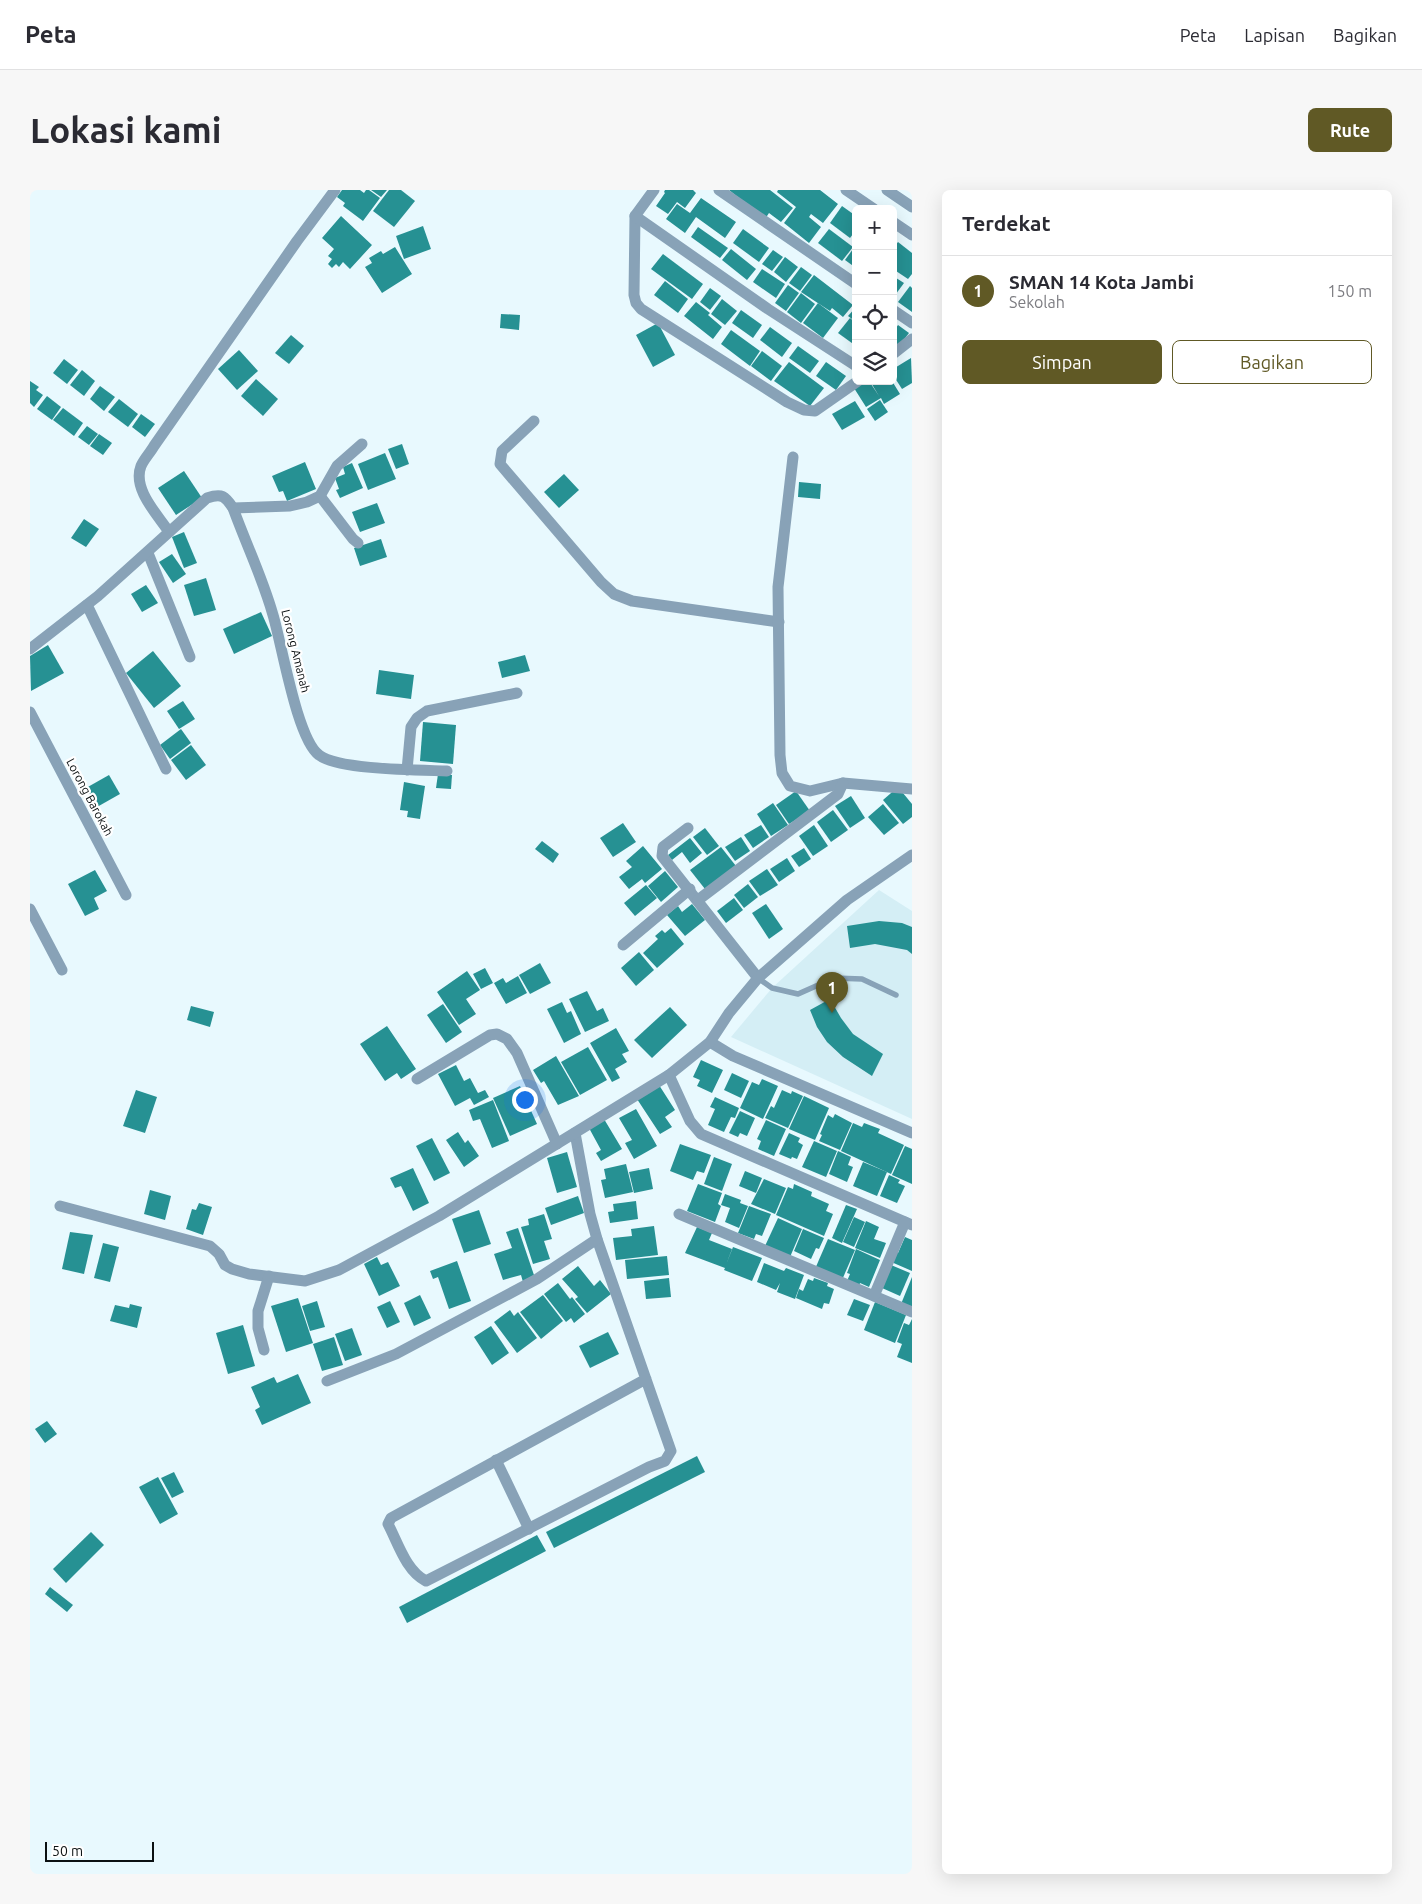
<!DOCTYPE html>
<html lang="id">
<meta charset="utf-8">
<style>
:root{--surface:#fff;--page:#f7f7f7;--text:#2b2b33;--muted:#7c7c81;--line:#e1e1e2;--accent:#605925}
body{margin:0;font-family:Ubuntu,sans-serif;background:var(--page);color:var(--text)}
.controls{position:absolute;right:15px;top:15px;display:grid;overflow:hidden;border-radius:8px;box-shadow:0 5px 20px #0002}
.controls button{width:45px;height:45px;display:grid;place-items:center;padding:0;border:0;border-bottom:1px solid var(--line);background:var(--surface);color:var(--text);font:25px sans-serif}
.scale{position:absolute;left:15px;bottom:12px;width:109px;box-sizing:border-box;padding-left:5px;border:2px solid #0b1112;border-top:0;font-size:14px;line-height:18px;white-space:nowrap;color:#0b1112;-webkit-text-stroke:4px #fff;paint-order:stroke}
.you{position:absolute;left:494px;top:909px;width:18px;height:18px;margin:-12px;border:4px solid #fff;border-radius:50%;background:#1a73e8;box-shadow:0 0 0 8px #1a73e833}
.badge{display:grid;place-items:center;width:32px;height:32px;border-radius:50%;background:var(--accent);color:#fff;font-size:16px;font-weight:700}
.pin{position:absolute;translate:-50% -41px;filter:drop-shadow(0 1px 2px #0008)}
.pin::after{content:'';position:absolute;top:26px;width:18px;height:15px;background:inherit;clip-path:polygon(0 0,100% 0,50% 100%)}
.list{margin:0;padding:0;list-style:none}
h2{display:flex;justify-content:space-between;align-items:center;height:65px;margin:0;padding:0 20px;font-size:21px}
h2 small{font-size:16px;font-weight:400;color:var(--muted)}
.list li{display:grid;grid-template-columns:32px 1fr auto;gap:15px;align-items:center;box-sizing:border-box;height:70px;padding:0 20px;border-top:1px solid var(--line)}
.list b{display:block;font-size:19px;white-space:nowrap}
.list p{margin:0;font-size:16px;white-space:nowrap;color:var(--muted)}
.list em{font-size:16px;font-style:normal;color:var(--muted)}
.actions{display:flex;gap:10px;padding:15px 20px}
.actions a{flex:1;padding:11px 0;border:1px solid var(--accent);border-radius:8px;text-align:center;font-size:18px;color:var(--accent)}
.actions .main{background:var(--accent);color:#fff}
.icon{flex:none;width:28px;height:28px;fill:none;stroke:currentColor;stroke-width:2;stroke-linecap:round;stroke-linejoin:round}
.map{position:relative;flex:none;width:882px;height:1684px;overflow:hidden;border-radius:8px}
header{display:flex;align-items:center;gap:30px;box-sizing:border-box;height:70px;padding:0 25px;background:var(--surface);border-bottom:1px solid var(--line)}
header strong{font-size:24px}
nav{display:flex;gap:28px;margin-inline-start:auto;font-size:18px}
.intro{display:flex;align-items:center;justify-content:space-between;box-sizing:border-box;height:120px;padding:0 30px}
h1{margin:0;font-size:35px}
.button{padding:12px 22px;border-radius:8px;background:var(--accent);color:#fff;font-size:18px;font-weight:700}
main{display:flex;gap:30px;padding:0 30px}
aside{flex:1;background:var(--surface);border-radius:8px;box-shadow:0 5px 20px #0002}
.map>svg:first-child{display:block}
.built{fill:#d4eef5}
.building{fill:#269193}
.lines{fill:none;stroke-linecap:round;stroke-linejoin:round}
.lane{stroke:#88a2b7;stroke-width:5.5}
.street{stroke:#88a2b7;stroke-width:11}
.labels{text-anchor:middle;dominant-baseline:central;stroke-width:4.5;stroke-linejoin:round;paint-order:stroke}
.street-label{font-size:12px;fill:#0b1112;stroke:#fff}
</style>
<header>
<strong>Peta</strong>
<nav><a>Peta</a><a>Lapisan</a><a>Bagikan</a></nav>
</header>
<div class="intro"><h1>Lokasi kami</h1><a class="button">Rute</a></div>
<main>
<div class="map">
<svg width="882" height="1684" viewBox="0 0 882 1684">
<rect width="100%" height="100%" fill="#e8f9fe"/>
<polygon class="built" points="849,700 882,721 882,929 701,847 742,798"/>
<g class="building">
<polygon points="312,0 330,0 334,3 336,0 339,0 350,8 333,31 313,16 315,13 307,7"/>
<polygon points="341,0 357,0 351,7"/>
<polygon points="359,0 371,0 385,11 364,37 343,21"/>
<polygon points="635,0 663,0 666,3 655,18 647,12 638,24 626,16 635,3 634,2"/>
<polygon points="699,0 740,0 763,18 751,32 739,23 735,29"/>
<polygon points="748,0 790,0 808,14 793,33 781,24 779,27 791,37 779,53 754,33 766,17 747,2"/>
<polygon points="671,8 706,32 695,48 666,27 655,43 636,29 647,14 660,23"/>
<polygon points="812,16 826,26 826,40 820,48 800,33"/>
<polygon points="311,26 342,55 320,79 313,72 309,77 306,74 302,78 298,74 302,69 298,66 304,59 292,48"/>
<polygon points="393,36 401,59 374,69 366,46"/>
<polygon points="668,37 698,58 690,68 661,47"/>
<polygon points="713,39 739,58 729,72 703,53"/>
<polygon points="799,39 823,57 812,71 788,53"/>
<polygon points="868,52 882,63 882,84 878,89 863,79 863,58"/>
<polygon points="365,57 382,84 352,103 335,77 342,73 339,68 351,61 353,64"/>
<polygon points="701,59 726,79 717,90 692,70"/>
<polygon points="823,59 826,61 826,78 815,70"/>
<polygon points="743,60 753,67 742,81 732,74"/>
<polygon points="633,64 673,94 662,109 621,79"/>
<polygon points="755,67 768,77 756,92 744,82"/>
<polygon points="771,77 782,85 770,101 759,93"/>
<polygon points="732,79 755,94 746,108 723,92"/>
<polygon points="784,85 823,115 813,127 802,118 800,121 771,102"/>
<polygon points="863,86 874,93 863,108"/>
<polygon points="635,91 658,109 648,123 624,105"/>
<polygon points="758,95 769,103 756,121 745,113"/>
<polygon points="880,96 882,98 882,122 868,112"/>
<polygon points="680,98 691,106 680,120 670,112"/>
<polygon points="771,103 785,114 771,133 757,122"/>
<polygon points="692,109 707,121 695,135 681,124"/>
<polygon points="666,112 680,123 678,125 692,137 683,149 654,126"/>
<polygon points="788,113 808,128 793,148 773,133"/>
<polygon points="826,117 826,132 818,126"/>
<polygon points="711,120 732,135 723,148 702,133"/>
<polygon points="471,124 490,125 489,140 470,138"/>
<polygon points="820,128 826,133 826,156 808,143"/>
<polygon points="628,133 645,165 623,177 606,145"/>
<polygon points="868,135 879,143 866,160 863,159 863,142"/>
<polygon points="740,137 762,153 752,167 730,150"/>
<polygon points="701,140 730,161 720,176 691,154"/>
<polygon points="261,145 274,156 259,174 245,163"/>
<polygon points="768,156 789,171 780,183 759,168"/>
<polygon points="209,160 228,181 207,200 188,179"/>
<polygon points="732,161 752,176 741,191 721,176"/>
<polygon points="881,168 882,193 872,199 863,185 863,179"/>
<polygon points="34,169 48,180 37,194 23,183"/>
<polygon points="759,172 794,198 780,216 744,191"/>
<polygon points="796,172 816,186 806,200 786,186"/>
<polygon points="52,180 65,191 54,206 40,195"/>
<polygon points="226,189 248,209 233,226 211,206"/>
<polygon points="0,191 9,197 6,200 13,205 4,217 0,213"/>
<polygon points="834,191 839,191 849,206 840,191 862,191 870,204 854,214 851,208 836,217 824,198"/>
<polygon points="70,196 85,207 74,221 60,209"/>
<polygon points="17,206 31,217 22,230 7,219"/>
<polygon points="89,209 108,224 98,237 78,222"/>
<polygon points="850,210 858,222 845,231 837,219"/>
<polygon points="825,211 835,227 812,240 802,224"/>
<polygon points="33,218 53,233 44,246 23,230"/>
<polygon points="111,224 125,234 115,247 102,237"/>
<polygon points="57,236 68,244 59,255 48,247"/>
<polygon points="69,244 82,253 73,265 60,256"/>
<polygon points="372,254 379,274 366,279 358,259"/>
<polygon points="355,263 366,289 338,300 328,274"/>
<polygon points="275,272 286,299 257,311 253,301 249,302 242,286"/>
<polygon points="322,273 333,298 310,308 306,300 309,299 305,288 315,284 313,277"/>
<polygon points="154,281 172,308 146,325 128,298"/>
<polygon points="534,284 549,300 529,318 514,302"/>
<polygon points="769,292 791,294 790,309 768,307"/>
<polygon points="347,313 355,333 330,342 322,322"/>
<polygon points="54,329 69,339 56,357 41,348"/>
<polygon points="154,342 167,373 154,378 142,347"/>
<polygon points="351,349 357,367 330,376 324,358"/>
<polygon points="142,364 156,384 143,393 129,372"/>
<polygon points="176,388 186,420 164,426 154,395"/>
<polygon points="116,395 128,413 112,422 101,404"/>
<polygon points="231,422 242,446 204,464 193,439"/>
<polygon points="18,455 34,483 1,501 0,466"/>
<polygon points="123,461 151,496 124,518 96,483"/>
<polygon points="495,465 500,481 472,488 468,472"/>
<polygon points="349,480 384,485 381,509 346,504"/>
<polygon points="153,511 165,529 149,539 137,521"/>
<polygon points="393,532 426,535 423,574 390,571"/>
<polygon points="151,539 161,553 140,569 130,555"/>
<polygon points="161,555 176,575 156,590 141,570"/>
<polygon points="408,584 422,585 421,599 406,598"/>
<polygon points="79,585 90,604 67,617 56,598"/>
<polygon points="374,592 395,596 390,629 377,627 378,621 370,620"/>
<polygon points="868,597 882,614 882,627 873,634 853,610"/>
<polygon points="766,601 780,621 759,634 746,615"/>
<polygon points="821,606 835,628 820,638 805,616"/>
<polygon points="743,613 758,635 741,646 727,624"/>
<polygon points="853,614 869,633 854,645 838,627"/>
<polygon points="803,620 818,640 801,652 787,632"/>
<polygon points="593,633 606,652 583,667 570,648"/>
<polygon points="731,635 739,647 723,658 714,645"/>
<polygon points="784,635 798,656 783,666 769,646"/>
<polygon points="675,638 689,656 677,665 663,647"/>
<polygon points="711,647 720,661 705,671 695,657"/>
<polygon points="660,648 672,663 660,673 652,662 642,670 638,665"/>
<polygon points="512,651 529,664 523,673 505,659"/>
<polygon points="613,656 632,679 615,693 612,689 599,699 589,687 602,677 596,671"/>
<polygon points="691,657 706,676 675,699 660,680"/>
<polygon points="774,658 781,669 769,677 761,666"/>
<polygon points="757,668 765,681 749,692 740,679"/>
<polygon points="737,679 748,695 730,706 719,691"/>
<polygon points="65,680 77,701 64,708 69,719 55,726 38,694"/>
<polygon points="635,681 648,697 631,712 618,696"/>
<polygon points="718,694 728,707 714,718 704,705"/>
<polygon points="616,695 627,708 605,726 594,713"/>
<polygon points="704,708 713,720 696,733 687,721"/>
<polygon points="662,714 675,730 655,746 637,725 648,716 652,722"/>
<polygon points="736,714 753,739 739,749 722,723"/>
<polygon points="849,731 872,733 882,737 882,764 877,760 845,754 820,758 817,736"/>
<polygon points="641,738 654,754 627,778 613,763 628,749 625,746 632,740 635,743"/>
<polygon points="609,762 624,780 606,796 591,778"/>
<polygon points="510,773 521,793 500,804 489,785"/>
<polygon points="455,778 463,793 451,799 443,784"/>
<polygon points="437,781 450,800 436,809 446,824 429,835 407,802"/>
<polygon points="488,786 497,803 476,814 464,793 473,788 476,793"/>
<polygon points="557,801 567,821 573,818 579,831 555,842 539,809"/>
<polygon points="800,809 811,828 823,844 853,864 842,886 813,867 797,852 787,837 780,820"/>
<polygon points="532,812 537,823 541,821 551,844 534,853 517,819"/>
<polygon points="413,814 432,842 416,853 397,825"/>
<polygon points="161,816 184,822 180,837 157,830"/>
<polygon points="640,817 657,835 622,868 604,850"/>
<polygon points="357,836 386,879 371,889 367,883 355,891 330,854"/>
<polygon points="586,838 599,861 592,864 597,872 585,879 590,888 582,892 560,853"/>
<polygon points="558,857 577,890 550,905 531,872"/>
<polygon points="526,866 549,906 528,915 514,891 511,893 503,880"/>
<polygon points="671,870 693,880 682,903 667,896 670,890 663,887"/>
<polygon points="426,875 434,891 440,888 448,903 455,900 459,907 444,915 440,908 425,916 408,884"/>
<polygon points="702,883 719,891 711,908 694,900"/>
<polygon points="732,889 748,896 733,929 710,918 722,892 729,895"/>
<polygon points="629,895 645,920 635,927 642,937 630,944 607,909"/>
<polygon points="490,896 507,934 480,946 463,908"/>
<polygon points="106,900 127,907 115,943 93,936"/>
<polygon points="752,900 761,904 762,901 773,906 758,938 735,928 741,916 744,918"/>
<polygon points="774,906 799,918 785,950 759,939"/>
<polygon points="685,907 709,918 705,928 701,927 694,942 678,935 685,919 680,917"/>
<polygon points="463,910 479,951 462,958 450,929 443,931 439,920"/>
<polygon points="606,919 627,956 604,969 595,953 602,950 589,928"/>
<polygon points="710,921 725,928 717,946 710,943 708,947 699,943"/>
<polygon points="805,924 822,933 810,960 789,951 792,945 790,944 798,925 803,928"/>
<polygon points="574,929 592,959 571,971 566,963 571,960 559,938"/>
<polygon points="736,930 756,939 744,966 728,959 731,951 727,949"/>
<polygon points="823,933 832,937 834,933 850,939 848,943 874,955 861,984 811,961"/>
<polygon points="428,942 435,953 438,950 449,966 434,977 416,950"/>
<polygon points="759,943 770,948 768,952 773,955 767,969 762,967 761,969 749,964"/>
<polygon points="402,948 420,983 404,991 386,956"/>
<polygon points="784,951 807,961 796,987 772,977"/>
<polygon points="650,954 681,965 674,983 667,981 663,990 640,981"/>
<polygon points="875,956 882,959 882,994 862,985"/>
<polygon points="808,961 821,967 818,975 823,977 817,992 799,984"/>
<polygon points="537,962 547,997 527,1003 517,968"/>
<polygon points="684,967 702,974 692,1001 674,994"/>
<polygon points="833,972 857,982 847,1006 823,996"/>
<polygon points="596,974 603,1002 575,1008 571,990 576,989 574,979"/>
<polygon points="383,978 399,1013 383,1021 371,996 365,998 360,988"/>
<polygon points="619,978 623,999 604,1003 599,982"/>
<polygon points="715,981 732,988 726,1003 709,996"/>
<polygon points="859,985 870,990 868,993 875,996 867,1013 850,1006"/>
<polygon points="734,989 756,998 745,1024 721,1014"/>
<polygon points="668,994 692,1003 688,1014 691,1016 685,1032 657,1021"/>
<polygon points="764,994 782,1002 781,1006 799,1014 796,1021 803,1024 794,1046 746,1025 758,997 763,999"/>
<polygon points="120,1000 141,1006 135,1030 114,1024"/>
<polygon points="695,1004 711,1010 710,1013 718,1016 709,1038 695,1032 700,1018 691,1015"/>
<polygon points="548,1006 554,1023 521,1035 515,1018"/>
<polygon points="606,1011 608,1029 580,1033 578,1022 584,1021 583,1014"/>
<polygon points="169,1013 182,1017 173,1045 156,1039 162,1019 166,1020"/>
<polygon points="816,1015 827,1019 812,1053 802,1048"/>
<polygon points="719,1016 741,1024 732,1046 726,1044 724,1049 708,1043"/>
<polygon points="449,1020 461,1054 434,1063 422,1029"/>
<polygon points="514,1024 522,1049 514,1051 520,1069 503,1074 491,1037 499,1035 498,1029"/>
<polygon points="824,1027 835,1032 824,1057 813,1052"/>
<polygon points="748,1028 772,1039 760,1067 735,1056"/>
<polygon points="836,1031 849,1037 844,1049 856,1053 850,1068 825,1058"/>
<polygon points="624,1036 628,1065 586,1070 583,1048 602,1046 601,1039"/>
<polygon points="667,1037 682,1043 679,1050 702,1059 696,1075 703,1057 732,1068 722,1091 694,1080 695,1078 655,1063"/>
<polygon points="488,1038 505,1088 493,1092 491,1085 473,1090 464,1064 482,1058 476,1042"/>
<polygon points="773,1039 794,1048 789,1059 786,1058 781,1069 764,1061"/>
<polygon points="40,1042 63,1045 54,1084 32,1079"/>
<polygon points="875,1047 882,1050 882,1081 859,1071 863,1060 868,1063"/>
<polygon points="798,1049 825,1060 812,1090 785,1079"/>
<polygon points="73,1053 89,1057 80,1092 64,1088"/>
<polygon points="826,1059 850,1070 839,1097 830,1093 829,1096 817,1091 820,1084 817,1083"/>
<polygon points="637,1066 639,1085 597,1089 595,1070"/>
<polygon points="347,1067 351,1075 358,1072 370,1096 349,1106 334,1074"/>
<polygon points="427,1071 441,1111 419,1119 408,1087 403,1089 400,1081"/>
<polygon points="734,1073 754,1081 756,1078 774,1085 765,1109 747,1102 750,1093 746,1100 727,1092"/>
<polygon points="861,1075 880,1083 870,1106 852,1098"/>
<polygon points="548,1076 564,1096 570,1090 581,1104 557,1123 545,1109 548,1107 532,1089"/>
<polygon points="882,1087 882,1119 871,1114"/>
<polygon points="639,1088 641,1107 616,1109 614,1091"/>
<polygon points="784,1088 798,1093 797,1096 804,1099 799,1114 794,1113 792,1119 766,1108 769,1099 773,1101 778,1089 783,1091"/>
<polygon points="528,1093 540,1109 542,1107 555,1124 544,1133 541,1128 536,1132 514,1104"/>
<polygon points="390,1105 401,1128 384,1136 374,1113"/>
<polygon points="513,1105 533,1131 511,1149 490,1122"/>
<polygon points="268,1108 283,1153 256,1162 241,1116"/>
<polygon points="824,1109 840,1115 833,1131 817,1125"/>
<polygon points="287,1111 295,1137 280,1141 272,1116"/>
<polygon points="360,1111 370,1132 357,1138 347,1117"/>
<polygon points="845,1112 876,1125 865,1153 834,1140"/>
<polygon points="100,1114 112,1117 107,1138 80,1131 85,1115 99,1118"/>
<polygon points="480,1120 484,1126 488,1122 507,1148 487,1163 464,1132"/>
<polygon points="882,1129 882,1173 867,1167 872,1154 867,1152 874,1133 879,1135"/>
<polygon points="213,1135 225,1176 198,1184 186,1143"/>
<polygon points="461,1136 479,1163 462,1175 444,1147"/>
<polygon points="322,1138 332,1165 315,1171 305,1144"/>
<polygon points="578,1142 589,1164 560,1178 549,1156"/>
<polygon points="304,1147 313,1175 292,1181 283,1154"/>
<polygon points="268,1184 281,1213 232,1235 225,1220 230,1217 221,1197 244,1187 247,1193"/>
<polygon points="17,1231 27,1244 15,1253 5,1239"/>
<polygon points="667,1266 675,1282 524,1358 516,1342"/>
<polygon points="144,1282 154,1302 142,1308 131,1288"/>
<polygon points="128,1287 148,1324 130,1334 109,1297"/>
<polygon points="61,1342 74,1355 36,1393 23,1379"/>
<polygon points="507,1345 516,1361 377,1433 369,1417"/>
<polygon points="20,1397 43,1415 37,1422 15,1404"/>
</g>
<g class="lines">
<polyline class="lane" points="728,788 742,798 768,804 804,788 832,789 866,805"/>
<g class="street">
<polyline points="624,0 605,26 604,105 606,113 611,119 757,212 774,220 785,221 828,191"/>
<polyline points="689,0 826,94"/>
<polyline points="816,0 844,19"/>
<polyline points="857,0 882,17"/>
<polyline points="605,26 738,119 826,176"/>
<polyline points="863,32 882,45"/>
<polyline points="863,120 882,133"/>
<polyline points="863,164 882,149"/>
<polyline points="504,231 472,261 470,274 571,392 584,404 602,411 749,432"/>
<polyline points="763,267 748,397 750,565 752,583 760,596 780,601 813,593 882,599"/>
<polyline points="290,306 323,349 328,353"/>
<polyline points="203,318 260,316 277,312 290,306 307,276 332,254"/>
<path d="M139,342C128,325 102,299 111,276C114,269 120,263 124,256L267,51L305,0"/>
<polyline points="118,363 160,467"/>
<polyline points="57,415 136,579"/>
<path d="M0,459L68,406L177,308C192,303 195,306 203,318C216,354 233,389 243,425C252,455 267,549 289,565C308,580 391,580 417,581"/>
<polyline points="0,522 96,705"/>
<polyline points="377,580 381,537 387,528 397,521 487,503"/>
<polyline points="658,638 633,657 632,666 728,788"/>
<polyline points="668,710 808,604 813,593"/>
<polyline points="0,719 32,780"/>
<polyline points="593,755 660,699"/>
<polyline points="680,852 703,866 882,943"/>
<polyline points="639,885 660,931 671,944 882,1035"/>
<polyline points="387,889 460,845 467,844 477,849 487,863 527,954"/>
<path d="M545,943L560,1024L567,1049L641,1261L635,1271L619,1277L396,1391C376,1381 368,1353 358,1334L361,1328L616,1189"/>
<polyline points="30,1016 180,1056 189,1064 195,1075 202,1079 219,1084 275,1091 309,1080 409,1026 639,885 680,852 699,823 728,788 817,710 882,665"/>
<polyline points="649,1024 882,1122"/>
<polyline points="844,1106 875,1032"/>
<polyline points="234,1160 228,1138 228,1121 239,1086"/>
<polyline points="297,1191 366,1164 507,1089 567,1049"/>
<polyline points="466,1270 499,1339"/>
</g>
</g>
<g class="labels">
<g class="street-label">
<text transform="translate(266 461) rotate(76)">Lorong Amanah</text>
<text transform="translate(60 607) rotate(62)">Lorong Barokah</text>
</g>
</g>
</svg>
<div class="controls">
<button>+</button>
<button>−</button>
<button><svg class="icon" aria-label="locate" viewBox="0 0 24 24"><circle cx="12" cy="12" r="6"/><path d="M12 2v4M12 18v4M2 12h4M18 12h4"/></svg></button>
<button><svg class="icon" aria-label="layers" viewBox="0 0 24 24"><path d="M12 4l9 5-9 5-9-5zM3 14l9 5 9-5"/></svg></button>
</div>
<div class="scale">50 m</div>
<div class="you"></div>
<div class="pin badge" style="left:802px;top:823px">1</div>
</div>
<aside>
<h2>Terdekat<small></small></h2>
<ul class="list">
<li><span class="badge">1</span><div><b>SMAN 14 Kota Jambi</b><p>Sekolah</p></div><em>150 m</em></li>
</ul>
<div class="actions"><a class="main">Simpan</a><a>Bagikan</a></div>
</aside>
</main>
